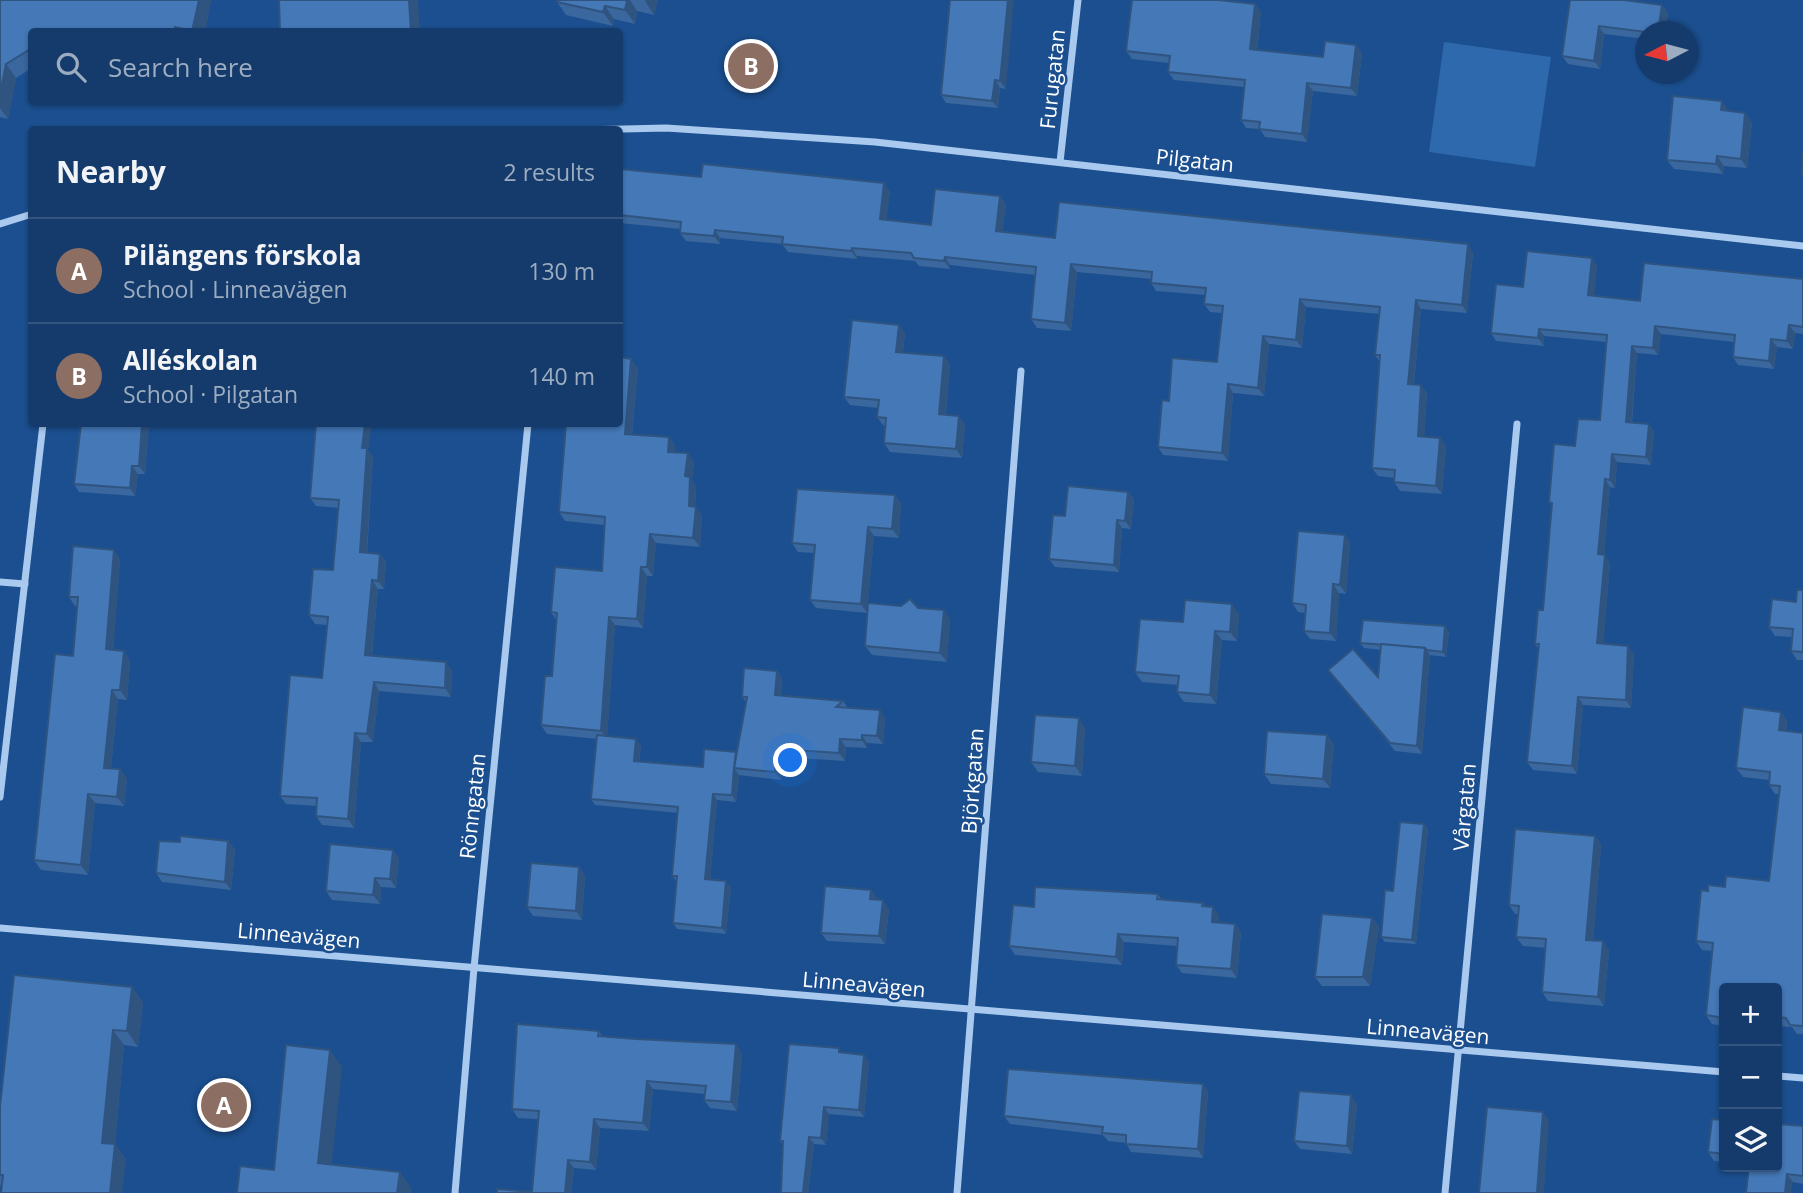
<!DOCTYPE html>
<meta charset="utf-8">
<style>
:root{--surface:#143b6b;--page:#1d4271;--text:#f1f3f6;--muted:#9dadc1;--line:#33557e;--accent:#8abfa5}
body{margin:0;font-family:"Open Sans",sans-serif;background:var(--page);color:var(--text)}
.controls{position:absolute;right:21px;bottom:21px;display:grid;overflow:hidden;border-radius:7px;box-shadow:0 2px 5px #0004}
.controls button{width:63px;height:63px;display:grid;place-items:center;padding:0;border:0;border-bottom:2px solid var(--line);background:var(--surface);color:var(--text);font:35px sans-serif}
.compass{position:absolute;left:1635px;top:21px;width:63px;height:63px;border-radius:50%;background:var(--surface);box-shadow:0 2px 5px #0004;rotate:264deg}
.you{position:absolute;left:791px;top:761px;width:24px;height:24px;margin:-18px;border:5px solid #fff;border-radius:50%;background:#1a73e8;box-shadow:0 0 0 10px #1a73e833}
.badge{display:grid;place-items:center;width:46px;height:46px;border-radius:50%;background:var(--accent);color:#fff;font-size:23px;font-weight:700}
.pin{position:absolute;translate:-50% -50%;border:4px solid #fff;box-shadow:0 2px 7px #0006}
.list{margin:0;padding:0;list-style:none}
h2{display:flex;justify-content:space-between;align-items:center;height:91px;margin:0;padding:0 28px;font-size:30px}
h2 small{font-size:23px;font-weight:400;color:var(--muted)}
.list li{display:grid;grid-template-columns:46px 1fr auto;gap:21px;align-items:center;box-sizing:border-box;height:105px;padding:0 28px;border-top:2px solid var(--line)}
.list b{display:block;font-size:26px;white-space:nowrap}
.list p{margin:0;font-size:23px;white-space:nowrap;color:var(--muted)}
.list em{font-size:23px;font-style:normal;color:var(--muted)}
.icon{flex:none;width:38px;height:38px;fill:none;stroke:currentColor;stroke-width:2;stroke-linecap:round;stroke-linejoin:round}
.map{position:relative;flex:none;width:1803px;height:1193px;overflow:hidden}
.search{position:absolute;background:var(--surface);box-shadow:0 2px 5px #0004;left:28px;top:28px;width:595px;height:77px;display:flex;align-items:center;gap:18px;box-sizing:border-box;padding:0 24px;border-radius:7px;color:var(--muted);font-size:26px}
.panel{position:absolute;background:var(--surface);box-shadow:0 2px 5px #0004;left:28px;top:126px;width:595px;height:301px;border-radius:7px}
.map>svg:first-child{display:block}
.green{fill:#2e69ad}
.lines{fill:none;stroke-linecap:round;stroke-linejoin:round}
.minor{stroke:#a9c9ee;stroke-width:7}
.wall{fill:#3a679d}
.shaded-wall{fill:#305480}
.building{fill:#4478b7;stroke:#305480;stroke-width:2}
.labels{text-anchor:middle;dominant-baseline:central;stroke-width:5;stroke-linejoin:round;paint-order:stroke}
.street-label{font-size:21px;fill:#fff;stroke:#1b4f8f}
</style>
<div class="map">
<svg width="1803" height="1193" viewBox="0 0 1803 1193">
<rect width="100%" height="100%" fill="#1b4f8f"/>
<polygon class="green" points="1444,42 1551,57 1535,167 1429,152"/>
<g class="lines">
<g class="minor">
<polyline points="581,130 666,128 875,142 1803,246"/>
<polyline points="1060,162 1078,0"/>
<polyline points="0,224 32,214"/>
<polyline points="0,582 25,584"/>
<polyline points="0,797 43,424"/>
<polyline points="0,928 1724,1072"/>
<polyline points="1777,1076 1803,1078"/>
<polyline points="455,1193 474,968 528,424"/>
<polyline points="957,1193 1021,371"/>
<polyline points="1445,1193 1517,424"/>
</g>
</g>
<g class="wall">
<polygon points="0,0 211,0 205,32 32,32 32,68 16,78 8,119 0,117"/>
<polygon points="558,0 658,0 654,15 637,11 635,24 614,19 613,26 566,15 557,2"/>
<polygon points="950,0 1006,89 1000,88 998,108 946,103 941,95"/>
<polygon points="1570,0 1662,5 1668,13 1665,32 1646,32 1646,39 1604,34 1600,69 1568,64 1562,56"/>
<polygon points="1255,4 1261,12 1257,50 1323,57 1356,45 1362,53 1357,96 1313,91 1307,142 1265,137 1260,129 1246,128 1241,120 1244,87 1174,80 1168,72 1169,63 1132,59 1126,51"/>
<polygon points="1729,111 1745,113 1752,123 1747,168 1724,166 1723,174 1674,169 1667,160"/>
<polygon points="620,169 701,177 890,191 886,219 931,225 1000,196 1006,204 1002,231 1055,238 1468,244 1473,253 1467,313 1421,309 1414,384 1427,393 1424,437 1440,438 1446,446 1442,494 1400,491 1394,482 1394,478 1378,476 1372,468 1380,362 1375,355 1379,314 1306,307 1302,348 1269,344 1264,396 1233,393 1228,461 1163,455 1158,447 1169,401 1217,362 1222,313 1210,312 1204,304 1205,295 1156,291 1151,283 1151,279 1077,272 1071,331 1037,328 1031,319 1036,275 950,265 950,269 919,266 915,261 857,256 857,259 788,252 782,244 720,238 720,244 686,241 680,233 680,229 620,223"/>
<polygon points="1597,265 1594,296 1640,301 1803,279 1803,334 1795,333 1793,349 1777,347 1774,369 1738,365 1733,357 1734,342 1661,334 1658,355 1637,353 1632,423 1649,424 1654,432 1651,465 1617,462 1615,488 1610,487 1604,555 1610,563 1603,644 1634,654 1631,708 1583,705 1577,774 1533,770 1527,762 1538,648 1535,644 1543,610 1552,506 1549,502 1575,446 1600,420 1606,342 1544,336 1544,346 1496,341 1491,333"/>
<polygon points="905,333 903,352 944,356 950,364 946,414 965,424 962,458 890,452 884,443 885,426 883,425 877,417 878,408 850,405 844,397"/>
<polygon points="638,368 632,435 669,437 675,446 675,452 694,462 692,480 696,486 695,506 702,515 700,547 656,543 653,576 647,576 643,628 615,625 607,736 641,745 639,762 703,767 736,752 746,702 742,697 777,671 782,678 781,696 843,701 848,708 885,718 883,744 867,743 867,748 846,747 845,761 783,757 781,780 739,775 736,802 717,800 710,879 731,887 726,934 677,929 673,923 677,882 672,876 678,813 595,805 591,799 597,739 547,734 541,725 552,676 556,620 551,612 602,571 604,525 565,521 559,512"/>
<polygon points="149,424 145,474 138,474 135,496 79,492 74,484"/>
<polygon points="368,451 373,457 367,553 380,554 386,562 384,589 378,589 372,656 452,670 451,697 379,691 373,742 361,742 354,828 322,825 316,816 317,806 286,804 280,796 322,678 327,625 315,624 309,615 333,570 339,508 316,506 310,498"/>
<polygon points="1128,492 1134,499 1131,529 1122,528 1119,572 1055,567 1049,559"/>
<polygon points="895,495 901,504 899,538 874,536 867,613 816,608 810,600 814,553 798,552 792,543"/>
<polygon points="1345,535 1350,543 1346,594 1339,593 1336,641 1310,639 1304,631 1305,613 1298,612 1292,603"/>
<polygon points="120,559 113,650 124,651 130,661 127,700 118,699 111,768 120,769 127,779 124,806 95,803 88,875 41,870 34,860 73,656 77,606 75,606 69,597"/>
<polygon points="1803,590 1803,660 1797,660 1791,651 1793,637 1775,636 1769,627 1796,602"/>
<polygon points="918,608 950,619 947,662 872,655 865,646"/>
<polygon points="1239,614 1237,641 1222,640 1216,704 1184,702 1177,692 1178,685 1142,682 1135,672 1183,622"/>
<polygon points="1449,631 1446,657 1430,655 1422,754 1395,751 1328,670 1378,677 1381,650 1364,648 1360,643"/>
<polygon points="1781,712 1787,721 1786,731 1803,733 1803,1034 1797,1034 1792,1027 1777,1026 1777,988 1724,988 1724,1026 1712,1024 1706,1015 1713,951 1702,950 1696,941 1708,891 1725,887 1769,881 1779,794 1775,794 1769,785 1769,780 1743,777 1736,768"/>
<polygon points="1085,728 1082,776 1038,772 1031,762"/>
<polygon points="1327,735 1334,745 1330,788 1271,784 1264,774"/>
<polygon points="1424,824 1428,829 1416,944 1385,942 1381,937 1393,891"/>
<polygon points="1595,836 1601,845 1593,940 1609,950 1604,1006 1548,1001 1542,992 1546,948 1523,946 1516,937 1518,914 1515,914 1509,905"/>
<polygon points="228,841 235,850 231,890 162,882 156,873 180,842"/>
<polygon points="393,850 399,859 396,888 381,887 380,904 332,900 326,891"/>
<polygon points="579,867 585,876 582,920 533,916 527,907"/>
<polygon points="871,890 877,898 877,900 889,909 885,944 827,941 821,933"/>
<polygon points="1158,894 1162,900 1203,903 1205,906 1219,915 1218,923 1235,924 1241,932 1237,978 1182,973 1176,965 1178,946 1124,942 1122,965 1015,955 1009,946 1034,907"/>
<polygon points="1372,918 1379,927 1370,986 1322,986 1315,977"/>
<polygon points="132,987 143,1003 138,1047 124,1045 115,1144 126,1160 2,1187 0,1185 0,1107"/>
<polygon points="599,1031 602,1036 742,1053 737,1111 710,1108 704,1100 705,1094 653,1089 649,1131 600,1128 596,1170 574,1168 571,1193 497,1193 532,1192 538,1119 518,1118 512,1109"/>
<polygon points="842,1053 864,1055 869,1062 864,1117 829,1114 826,1145 814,1144 808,1193 781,1193 783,1144 780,1141"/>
<polygon points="1203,1084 1208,1092 1203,1158 1131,1152 1126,1143 1108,1141 1103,1135 1010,1124 1004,1116"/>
<polygon points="1357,1104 1352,1154 1300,1149 1294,1141"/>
<polygon points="1724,1120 1724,1162 1714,1161 1708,1152"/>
<polygon points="1803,1126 1803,1184 1793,1182 1746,1193"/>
</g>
<g class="shaded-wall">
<polygon points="199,0 211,0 205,32 192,31"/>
<polygon points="409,0 418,0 420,32 411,32"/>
<polygon points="627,0 630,0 637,11 635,24 625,10"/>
<polygon points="645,0 658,0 654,15 645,1"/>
<polygon points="1008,0 1014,0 1006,89 1000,81"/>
<polygon points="1255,4 1261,12 1256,57 1250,49"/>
<polygon points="1662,5 1668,13 1665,32 1658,32"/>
<polygon points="605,6 614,19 613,26 603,12"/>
<polygon points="1599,26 1604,34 1600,69 1594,61"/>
<polygon points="1356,45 1362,53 1357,96 1351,88"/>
<polygon points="6,64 16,78 8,119 0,108 0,94"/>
<polygon points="995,80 1000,88 998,108 992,101"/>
<polygon points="1307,83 1313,91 1307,142 1302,134"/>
<polygon points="1722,101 1729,111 1721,110"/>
<polygon points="1745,113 1752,123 1747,168 1741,159"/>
<polygon points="1717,156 1724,166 1723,174 1716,164"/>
<polygon points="884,183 890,191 886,227 880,219"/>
<polygon points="1000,196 1006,204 1002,239 996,231"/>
<polygon points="715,230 720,238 720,244 714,236"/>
<polygon points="1468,244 1473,253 1467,313 1462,305"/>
<polygon points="852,248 857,256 857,259 851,251"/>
<polygon points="945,257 950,265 950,269 944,261"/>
<polygon points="1592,258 1597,265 1594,303 1588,295"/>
<polygon points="1071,264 1077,272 1071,331 1065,323"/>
<polygon points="1300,299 1306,307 1302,348 1296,340"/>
<polygon points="1416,300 1421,309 1413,392 1408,384"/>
<polygon points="899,325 905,333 902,360 896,352"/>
<polygon points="1789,325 1795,333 1793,349 1787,341"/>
<polygon points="1655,326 1661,334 1658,355 1653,348"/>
<polygon points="1539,329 1544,336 1544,346 1538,338"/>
<polygon points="1263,336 1269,344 1264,396 1258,388"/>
<polygon points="1771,339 1777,347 1774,369 1769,361"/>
<polygon points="1632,346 1637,353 1631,430 1626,422"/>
<polygon points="944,356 950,364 945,422 939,414"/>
<polygon points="631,359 638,368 631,443 625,434"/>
<polygon points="1228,384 1233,393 1228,461 1222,453"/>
<polygon points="1421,385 1427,393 1424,444 1418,436"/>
<polygon points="959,416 965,424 962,458 956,449"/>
<polygon points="142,424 149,424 145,474 139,466"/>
<polygon points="365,424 372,424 368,451 373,457 366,561 360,552 362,448"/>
<polygon points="1649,424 1654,432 1651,465 1646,457"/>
<polygon points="669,437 675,446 674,460 668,452"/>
<polygon points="1440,438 1446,446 1442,494 1436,486"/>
<polygon points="688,453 694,462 692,480 696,486 695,515 689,506 685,476"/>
<polygon points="1612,454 1617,462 1615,488 1610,480"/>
<polygon points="132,466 138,474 135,496 130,488"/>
<polygon points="1605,479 1610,487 1604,562 1598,554"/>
<polygon points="1128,492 1134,499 1131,529 1125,521"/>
<polygon points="895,495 901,504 899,538 892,529"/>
<polygon points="696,507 702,515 700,547 693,538"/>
<polygon points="1117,520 1122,528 1119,572 1114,565"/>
<polygon points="868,527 874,536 867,613 861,604"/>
<polygon points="650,534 656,543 653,576 647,567"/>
<polygon points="1345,535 1350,543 1346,594 1340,585"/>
<polygon points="114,550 120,559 113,659 106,649"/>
<polygon points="380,554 386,562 384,589 378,581"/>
<polygon points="1605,555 1610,563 1603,651 1597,643"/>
<polygon points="641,567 647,576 643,628 637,619"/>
<polygon points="372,580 378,589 371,664 365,655"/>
<polygon points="1333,584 1339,593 1336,641 1330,633"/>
<polygon points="1232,604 1239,614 1237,641 1230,632"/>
<polygon points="944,610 950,619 947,662 940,653"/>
<polygon points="609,617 615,625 607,739 601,731"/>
<polygon points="1445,626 1449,631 1446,657 1443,652"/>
<polygon points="1215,631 1222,640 1216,704 1210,695"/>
<polygon points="1628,646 1634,654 1631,708 1626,700"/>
<polygon points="1425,648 1430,655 1422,754 1417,746"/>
<polygon points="124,651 130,661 127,700 120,690"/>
<polygon points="446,662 452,670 451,697 445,688"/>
<polygon points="777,671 782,678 780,703 775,695"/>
<polygon points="374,682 379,691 373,742 367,734"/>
<polygon points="112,690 118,699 110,777 104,768"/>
<polygon points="1578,697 1583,705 1577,774 1572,766"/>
<polygon points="880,710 885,718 883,744 877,736"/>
<polygon points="1781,712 1787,721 1785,739 1779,730"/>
<polygon points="1079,718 1085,728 1082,776 1075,766"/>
<polygon points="355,733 361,742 354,828 348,819"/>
<polygon points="862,735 867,743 867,748 862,740"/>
<polygon points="1327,735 1334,745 1330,788 1323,779"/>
<polygon points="636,739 641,745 638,768 634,761"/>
<polygon points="840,739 846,747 845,761 839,753"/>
<polygon points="778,749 783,757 781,780 775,772"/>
<polygon points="120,769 127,779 124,806 117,797"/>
<polygon points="734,769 739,775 736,802 732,795"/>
<polygon points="88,794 95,803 88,875 81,865"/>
<polygon points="713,794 717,800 710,885 705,879"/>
<polygon points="1424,824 1428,829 1416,944 1412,940"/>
<polygon points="1595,836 1601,845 1593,948 1586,940"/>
<polygon points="228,841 235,850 231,890 225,882"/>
<polygon points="393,850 399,859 396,888 390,879"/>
<polygon points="579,867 585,876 582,920 576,911"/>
<polygon points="375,878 381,887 380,904 373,895"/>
<polygon points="726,881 731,887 726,934 722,928"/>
<polygon points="871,890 877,898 876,907 870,899"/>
<polygon points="883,900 889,909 885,944 879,936"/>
<polygon points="1213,907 1219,915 1218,930 1212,922"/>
<polygon points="1372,918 1379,927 1370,986 1363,977"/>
<polygon points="1235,924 1241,932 1237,978 1231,969"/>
<polygon points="1118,934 1124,942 1122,965 1116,957"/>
<polygon points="1603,941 1609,950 1604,1006 1598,997"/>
<polygon points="132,987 143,1003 138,1047 127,1031"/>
<polygon points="113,1030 124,1045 115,1144 126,1160 122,1193 110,1193 102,1143"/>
<polygon points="736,1044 742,1053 737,1111 731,1102"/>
<polygon points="330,1050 342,1067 330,1181 318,1163"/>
<polygon points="864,1055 869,1062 864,1117 859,1110"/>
<polygon points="647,1081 653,1089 649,1131 643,1123"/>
<polygon points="1203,1084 1208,1092 1203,1158 1198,1149"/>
<polygon points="1351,1095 1357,1104 1352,1154 1347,1146"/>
<polygon points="824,1107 829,1114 826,1145 821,1138"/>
<polygon points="1543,1112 1549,1121 1544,1193 1537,1193"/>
<polygon points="594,1119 600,1128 596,1170 590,1162"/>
<polygon points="809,1137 814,1144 808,1193 803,1193"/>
<polygon points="568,1160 574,1168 571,1193 565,1193"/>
<polygon points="400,1172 412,1189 411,1193 397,1193"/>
<polygon points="1787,1174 1793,1182 1791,1193 1785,1193"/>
</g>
<g class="building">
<polygon points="0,0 199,0 192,31 175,27 174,32 146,32 139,30 138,32 32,32 32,48 6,64 0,94"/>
<polygon points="279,0 409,0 411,32 280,32"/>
<polygon points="558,0 627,0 625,10 605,6 603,12 557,2"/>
<polygon points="950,0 1008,0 1000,81 995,80 992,101 941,95"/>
<polygon points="1132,0 1219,0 1255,4 1250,49 1323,57 1325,41 1356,45 1351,88 1307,83 1302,134 1259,129 1260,122 1241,120 1245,80 1168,72 1170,56 1126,51"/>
<polygon points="1570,0 1624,0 1662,5 1658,32 1646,32 1599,26 1594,61 1562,56"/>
<polygon points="1673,96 1722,101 1721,110 1745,113 1741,159 1717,156 1716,164 1667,160"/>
<polygon points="1803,153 1803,175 1802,175"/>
<polygon points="703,164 884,183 880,219 931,225 935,189 1000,196 996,231 1055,238 1059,202 1468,244 1462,305 1416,300 1408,384 1421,385 1418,436 1440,438 1436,486 1394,482 1395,470 1372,468 1380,355 1375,355 1380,307 1300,299 1296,340 1263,336 1258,388 1228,384 1222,453 1158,447 1162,400 1169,401 1172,358 1217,362 1223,306 1204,304 1206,288 1151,283 1152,272 1071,264 1065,323 1031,319 1036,267 945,257 944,261 914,258 911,253 852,248 851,251 782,244 783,237 715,230 714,236 680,233 681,222 620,215 620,169 701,177"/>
<polygon points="1527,251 1592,258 1588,295 1640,301 1644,263 1803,279 1803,327 1789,325 1787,341 1771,339 1769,361 1733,357 1735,335 1655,326 1653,348 1632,346 1626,422 1649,424 1646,457 1612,454 1610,480 1605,479 1598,554 1605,555 1597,643 1628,646 1626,700 1578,697 1572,766 1527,762 1539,644 1535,644 1538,610 1543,610 1552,503 1549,502 1554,444 1575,446 1578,419 1600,420 1607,335 1539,329 1538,338 1491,333 1496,284 1523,287"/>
<polygon points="852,320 899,325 896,352 944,356 939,414 959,416 956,449 884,443 886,418 877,417 879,400 844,397"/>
<polygon points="620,357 631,359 625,434 669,437 668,452 688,453 685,476 690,477 689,506 696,507 693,538 650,534 647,567 641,567 637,619 609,617 601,731 541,725 545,676 552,676 557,613 551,612 555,567 602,571 605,517 559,512 566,424 620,424"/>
<polygon points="81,424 142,424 139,466 132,466 130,488 74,484"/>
<polygon points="316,424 365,424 362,448 367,448 360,552 380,554 378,581 372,580 365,655 446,662 445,688 374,682 367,734 355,733 348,819 316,816 317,798 280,796 290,675 322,678 328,617 309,615 313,569 333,570 339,500 310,498"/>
<polygon points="1068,486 1128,492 1125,521 1117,520 1114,565 1049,559 1053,515 1065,516"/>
<polygon points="797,489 895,495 892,529 868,527 861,604 810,600 815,545 792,543"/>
<polygon points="1298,531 1345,535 1340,585 1333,584 1330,633 1304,631 1306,605 1292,603"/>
<polygon points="73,546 114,550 106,649 124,651 120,690 112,690 104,768 120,769 117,797 88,794 81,865 34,860 55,654 73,656 78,597 69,597"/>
<polygon points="1797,590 1803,590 1803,652 1791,651 1793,629 1769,627 1772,599 1796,602"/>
<polygon points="910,599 918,608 944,610 940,653 865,646 868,603 901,606"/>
<polygon points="1185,600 1232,604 1230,632 1215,631 1210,695 1177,692 1179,676 1135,672 1140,619 1183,622"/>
<polygon points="1363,620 1445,626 1443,652 1427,650 1425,648 1360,643"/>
<polygon points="1381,644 1425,648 1417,746 1390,743 1328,670 1353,649 1378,677"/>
<polygon points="744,668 777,671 775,695 843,701 836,707 880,710 877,736 862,735 862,740 840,739 839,753 778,749 775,772 734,768 747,697 742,697"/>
<polygon points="1743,707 1781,712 1779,730 1803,733 1803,1026 1790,1025 1786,1018 1777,1017 1777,988 1724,988 1724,1018 1706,1015 1713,943 1696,941 1701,890 1708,891 1708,885 1725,887 1726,876 1769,881 1780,786 1769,785 1770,772 1736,768"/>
<polygon points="1035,715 1079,718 1075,766 1031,762"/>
<polygon points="1267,731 1327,735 1323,779 1264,774"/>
<polygon points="597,735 636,739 634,761 703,767 704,749 736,752 734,768 732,795 713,794 705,879 726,881 722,928 673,923 677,876 672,876 678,807 591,799"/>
<polygon points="1400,822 1424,824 1412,940 1381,937 1385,890 1393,891"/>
<polygon points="1515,829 1595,836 1586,940 1603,941 1598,997 1542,992 1546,939 1516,937 1519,906 1509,905"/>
<polygon points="180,836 228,841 225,882 156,873 159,841 180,842"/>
<polygon points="330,844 393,850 390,879 375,878 373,895 326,891"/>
<polygon points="531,863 579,867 576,911 527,907"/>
<polygon points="825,886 871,890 870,899 883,900 879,936 821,933"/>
<polygon points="1035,887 1158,894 1157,899 1203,903 1202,906 1213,907 1212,922 1235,924 1231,969 1176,965 1178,938 1118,934 1116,957 1009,946 1013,905 1034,907"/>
<polygon points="1322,914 1372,918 1363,977 1315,977"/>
<polygon points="14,975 132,987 127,1031 113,1030 102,1143 115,1144 110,1193 1,1193 3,1175 0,1175 0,1107"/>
<polygon points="517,1024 599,1031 598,1036 636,1039 736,1044 731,1102 704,1100 706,1086 647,1081 643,1123 594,1119 590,1162 568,1160 565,1193 497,1193 497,1189 532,1192 539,1111 512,1109"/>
<polygon points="789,1044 839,1048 839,1052 864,1055 859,1110 824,1107 821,1138 809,1137 803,1193 781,1193 783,1141 780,1141"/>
<polygon points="286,1045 330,1050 318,1163 400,1172 397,1193 237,1193 240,1166 274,1170"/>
<polygon points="1008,1069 1203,1084 1198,1149 1126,1144 1126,1135 1102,1133 1103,1127 1004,1116"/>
<polygon points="1299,1091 1351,1095 1347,1146 1294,1141"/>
<polygon points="1487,1107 1543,1112 1537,1193 1479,1193"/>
<polygon points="1712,1119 1724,1120 1724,1154 1708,1152"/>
<polygon points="1777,1124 1803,1126 1803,1176 1787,1174 1785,1193 1746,1193 1749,1167 1777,1167"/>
</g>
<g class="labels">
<g class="street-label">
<text transform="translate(1052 79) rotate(-84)">Furugatan</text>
<text transform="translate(1195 160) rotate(6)">Pilgatan</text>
<text transform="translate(972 781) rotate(-86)">Björkgatan</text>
<text transform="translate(472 806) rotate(-84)">Rönngatan</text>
<text transform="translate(1464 807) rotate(-85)">Vårgatan</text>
<text transform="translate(299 935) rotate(5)">Linneavägen</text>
<text transform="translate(864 984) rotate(5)">Linneavägen</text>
<text transform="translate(1428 1031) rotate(5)">Linneavägen</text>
</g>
</g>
</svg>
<div class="controls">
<button>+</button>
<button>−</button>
<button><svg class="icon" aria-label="layers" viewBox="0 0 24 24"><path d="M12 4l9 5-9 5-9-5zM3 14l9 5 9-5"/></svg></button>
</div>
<svg class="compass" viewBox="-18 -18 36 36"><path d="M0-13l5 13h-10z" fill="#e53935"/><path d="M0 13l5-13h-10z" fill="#9dadc1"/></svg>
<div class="you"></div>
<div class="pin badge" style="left:224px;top:1105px;background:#8d6e63">A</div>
<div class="pin badge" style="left:751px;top:66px;background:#8d6e63">B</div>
<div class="search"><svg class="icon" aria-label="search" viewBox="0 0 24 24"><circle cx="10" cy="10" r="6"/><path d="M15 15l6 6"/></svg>Search here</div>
<section class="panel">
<h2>Nearby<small>2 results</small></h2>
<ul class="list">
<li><span class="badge" style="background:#8d6e63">A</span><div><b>Pilängens förskola</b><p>School · Linneavägen</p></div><em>130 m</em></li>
<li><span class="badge" style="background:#8d6e63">B</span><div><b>Alléskolan</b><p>School · Pilgatan</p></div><em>140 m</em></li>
</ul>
</section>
</div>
